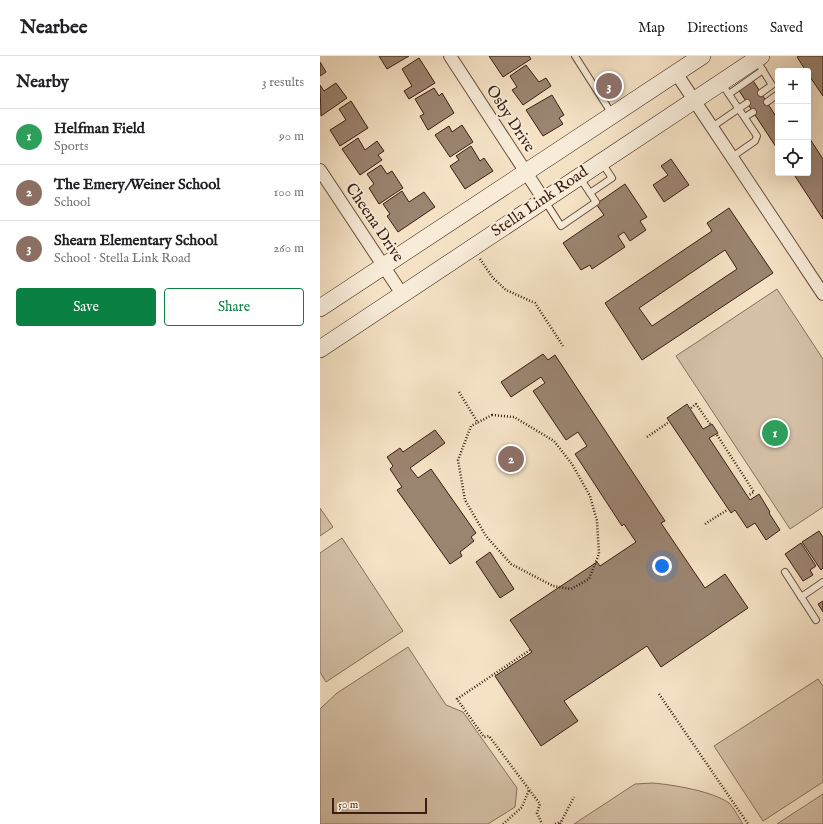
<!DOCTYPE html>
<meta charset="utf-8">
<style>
:root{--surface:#fff;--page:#f2f2f2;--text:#202124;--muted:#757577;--line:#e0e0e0;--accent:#0b8043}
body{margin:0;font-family:"IM FELL English",serif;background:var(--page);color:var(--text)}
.controls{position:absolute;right:12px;top:12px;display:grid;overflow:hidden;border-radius:4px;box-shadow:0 4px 16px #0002}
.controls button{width:36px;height:36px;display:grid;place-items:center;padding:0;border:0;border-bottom:1px solid var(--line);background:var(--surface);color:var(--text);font:20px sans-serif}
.scale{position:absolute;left:12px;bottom:10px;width:95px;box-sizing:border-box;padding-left:4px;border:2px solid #391f13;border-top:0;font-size:11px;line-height:14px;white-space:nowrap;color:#391f13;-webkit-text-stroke:3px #f8ecd9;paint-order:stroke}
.you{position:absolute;left:342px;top:510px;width:14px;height:14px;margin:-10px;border:3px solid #fff;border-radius:50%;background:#1a73e8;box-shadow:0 0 0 6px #1a73e833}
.badge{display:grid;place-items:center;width:26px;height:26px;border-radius:50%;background:var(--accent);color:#fff;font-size:13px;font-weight:700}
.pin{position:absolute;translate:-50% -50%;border:2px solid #fff;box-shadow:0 1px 4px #0006}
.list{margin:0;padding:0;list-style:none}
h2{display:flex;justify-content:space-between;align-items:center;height:52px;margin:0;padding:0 16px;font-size:17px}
h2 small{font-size:13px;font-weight:400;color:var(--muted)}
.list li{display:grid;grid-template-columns:26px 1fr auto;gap:12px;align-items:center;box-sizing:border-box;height:56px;padding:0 16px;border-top:1px solid var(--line)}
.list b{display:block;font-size:15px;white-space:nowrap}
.list p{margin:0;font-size:13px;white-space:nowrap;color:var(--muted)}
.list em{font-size:13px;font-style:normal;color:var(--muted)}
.actions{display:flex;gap:8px;padding:12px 16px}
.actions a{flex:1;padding:9px 0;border:1px solid var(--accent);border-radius:4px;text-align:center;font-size:14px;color:var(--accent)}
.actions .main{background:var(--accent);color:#fff}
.icon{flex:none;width:22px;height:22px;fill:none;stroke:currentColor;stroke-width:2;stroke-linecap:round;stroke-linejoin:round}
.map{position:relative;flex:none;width:503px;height:768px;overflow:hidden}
header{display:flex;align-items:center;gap:24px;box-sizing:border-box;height:56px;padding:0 20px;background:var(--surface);border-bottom:1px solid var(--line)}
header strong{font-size:19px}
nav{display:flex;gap:22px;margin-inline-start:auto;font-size:14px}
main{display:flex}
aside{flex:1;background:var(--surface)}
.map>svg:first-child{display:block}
.green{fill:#d5c1a7;stroke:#87705d}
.building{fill:#9b8470;stroke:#391f13;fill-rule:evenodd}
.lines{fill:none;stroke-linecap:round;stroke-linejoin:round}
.lane-casing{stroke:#685040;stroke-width:8}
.street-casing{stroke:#685040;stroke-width:14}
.secondary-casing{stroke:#391f13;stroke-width:18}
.path{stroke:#391f13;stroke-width:2.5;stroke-dasharray:1 2;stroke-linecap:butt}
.lane{stroke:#f8ecd9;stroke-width:6}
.street{stroke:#f8ecd9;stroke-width:12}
.secondary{stroke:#f8ecd9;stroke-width:17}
.labels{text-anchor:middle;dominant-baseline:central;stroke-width:4;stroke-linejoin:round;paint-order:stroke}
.street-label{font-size:16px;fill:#391f13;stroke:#f8ecd9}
</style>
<header>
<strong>Nearbee</strong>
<nav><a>Map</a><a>Directions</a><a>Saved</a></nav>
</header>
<main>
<aside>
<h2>Nearby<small>3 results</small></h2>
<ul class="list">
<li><span class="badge" style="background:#2e9e5b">1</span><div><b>Helfman Field</b><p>Sports</p></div><em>90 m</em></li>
<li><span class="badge" style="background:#8d6e63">2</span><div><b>The Emery/Weiner School</b><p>School</p></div><em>100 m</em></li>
<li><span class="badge" style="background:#8d6e63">3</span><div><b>Shearn Elementary School</b><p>School · Stella Link Road</p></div><em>260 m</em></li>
</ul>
<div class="actions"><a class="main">Save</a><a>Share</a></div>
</aside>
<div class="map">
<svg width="503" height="768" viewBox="0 0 503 768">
<rect width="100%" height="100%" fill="#f5e2c5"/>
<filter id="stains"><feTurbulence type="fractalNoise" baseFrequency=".005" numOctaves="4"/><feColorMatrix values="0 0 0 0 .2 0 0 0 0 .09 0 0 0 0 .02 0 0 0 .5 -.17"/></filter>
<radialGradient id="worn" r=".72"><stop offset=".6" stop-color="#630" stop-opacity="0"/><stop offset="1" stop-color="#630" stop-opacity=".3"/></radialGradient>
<g class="green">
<polygon points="457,233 503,303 503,451 470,473 356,300"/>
<polygon points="0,452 13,471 0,480"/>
<polygon points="22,482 83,575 6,626 0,616 0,497"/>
<polygon points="88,591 126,649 143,656 197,732 195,751 168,768 0,768 0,653 17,637"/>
<polygon points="498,623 503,630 503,726 443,765 394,690"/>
<path d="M333,727C354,729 392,735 409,747C414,752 419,762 423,768H254L315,728Z"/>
<polygon points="503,738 503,768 457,768"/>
</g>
<g class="building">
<polygon points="59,0 89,0 67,13"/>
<polygon points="169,0 209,0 211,3 183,21"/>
<polygon points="479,0 503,0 503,40 488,18 488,15 486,15 477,1"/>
<polygon points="99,2 115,27 89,43 84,35 92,30 82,13"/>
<polygon points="0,6 6,16 0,20"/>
<polygon points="206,9 219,26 226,22 231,30 203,49 192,34 197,31 190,20"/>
<polygon points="432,23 455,59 458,57 458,94 418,33"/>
<polygon points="16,27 27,42 1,60 0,29 4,35"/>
<polygon points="114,32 119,40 122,37 134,57 108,74 100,60 104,58 95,43"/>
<polygon points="232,39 244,59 239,62 243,68 223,80 206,54"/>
<polygon points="31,45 48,72 20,90 10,74 26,64 19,53"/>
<polygon points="142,69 153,86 130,101 115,79 129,70 132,76"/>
<polygon points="488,80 503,103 503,163 473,117 488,117"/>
<polygon points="38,82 45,94 57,85 64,95 58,99 62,104 40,119 22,93"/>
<polygon points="151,90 160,105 164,102 173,115 145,133 130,110 139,104 136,100"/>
<polygon points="351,103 369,129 344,146 333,129 348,119 341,110"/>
<polygon points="61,109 67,118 72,115 83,132 59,148 49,132 54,128 47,118"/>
<polygon points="305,128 327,161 320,165 326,174 310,185 304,176 298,180 305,191 272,213 270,209 261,214 243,187 284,159 276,148"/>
<polygon points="82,135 89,146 104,136 115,151 78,176 67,160 70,158 63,148"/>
<path d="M409,152L453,217L322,304L285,247L392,175L387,167ZM405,194L417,213L332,270L319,252Z"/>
<polygon points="223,298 228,304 235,299 345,465 341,467 385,532 405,518 428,552 341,611 327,590 244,645 258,665 221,690 175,620 212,596 190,564 277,506 280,510 316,486 304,468 302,470 255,398 267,390 258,376 246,384 213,335 225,327 221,321 191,341 181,326"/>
<polygon points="367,348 383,373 392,368 398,377 389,382 430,444 439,438 450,456 449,457 460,474 446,484 435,467 427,472 415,454 411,457 347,362"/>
<polygon points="115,374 125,387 90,412 98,422 111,413 156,477 151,481 154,485 140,496 142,500 130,508 77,434 82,431 70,413 73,410 67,401 80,392 83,396"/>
<polygon points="499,475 503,481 503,512 501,514 482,486"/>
<polygon points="481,487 496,510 490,514 493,519 483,525 465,498"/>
<polygon points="170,496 194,533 180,542 156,506"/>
<polygon points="503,545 503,556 498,548"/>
</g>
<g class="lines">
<defs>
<g id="lane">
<polyline points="255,0 292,58"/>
<polyline points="437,5 452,29 441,37"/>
<polyline points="402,28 437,80 435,85 412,101"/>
<polyline points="409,38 443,14"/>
<polyline points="447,46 458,38"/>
<polyline points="425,61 433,56"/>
<polyline points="392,71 427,47"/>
<polyline points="260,122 270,137 292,122 282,107"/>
<polyline points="225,145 241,170 276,146 270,137"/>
<polyline points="465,516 496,564"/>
<polyline points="481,541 503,526"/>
</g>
<g id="street">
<polyline points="130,0 224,144"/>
<polyline points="356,17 503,238"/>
<polyline points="0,114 82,238"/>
</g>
<g id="secondary">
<polyline points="0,252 382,0"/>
<polyline points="0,293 441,0"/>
</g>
</defs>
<use href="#lane" class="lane-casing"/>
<use href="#street" class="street-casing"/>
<use href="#secondary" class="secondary-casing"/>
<g class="path">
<polyline points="160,203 173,222 186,234 215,247 243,290"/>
<polyline points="139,336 158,367"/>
<polyline points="371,352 376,348 390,368"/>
<polygon points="172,359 194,361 234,385 252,408 270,440 277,465 279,498 269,523 251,533 233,530 191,508 166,480 145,444 138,404 151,370"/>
<polyline points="397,379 434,436 429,439"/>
<polyline points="327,381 349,366"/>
<polyline points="385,468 407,454"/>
<polyline points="210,594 137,643 164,681 169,680 220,748 217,757 222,768"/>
<polyline points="339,638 428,768"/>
<polyline points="183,768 202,751 209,734"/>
<polyline points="235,768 241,766"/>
<polyline points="240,768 254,741"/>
</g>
<use href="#lane" class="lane"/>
<use href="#street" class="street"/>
<use href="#secondary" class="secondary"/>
</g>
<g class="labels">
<g class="street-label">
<text transform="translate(190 63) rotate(57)">Osby Drive</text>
<text transform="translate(220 146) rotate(-34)">Stella Link Road</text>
<text transform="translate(54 167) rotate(56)">Cheena Drive</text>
</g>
</g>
<rect width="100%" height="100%" filter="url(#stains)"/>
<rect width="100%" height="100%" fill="url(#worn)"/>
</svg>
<div class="controls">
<button>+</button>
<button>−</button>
<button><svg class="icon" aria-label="locate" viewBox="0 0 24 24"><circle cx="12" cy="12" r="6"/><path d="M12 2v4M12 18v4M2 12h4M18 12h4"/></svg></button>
</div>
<div class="scale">50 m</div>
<div class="you"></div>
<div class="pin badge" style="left:455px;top:377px;background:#2e9e5b">1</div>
<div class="pin badge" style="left:191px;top:403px;background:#8d6e63">2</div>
<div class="pin badge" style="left:289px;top:30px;background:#8d6e63">3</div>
</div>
</main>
